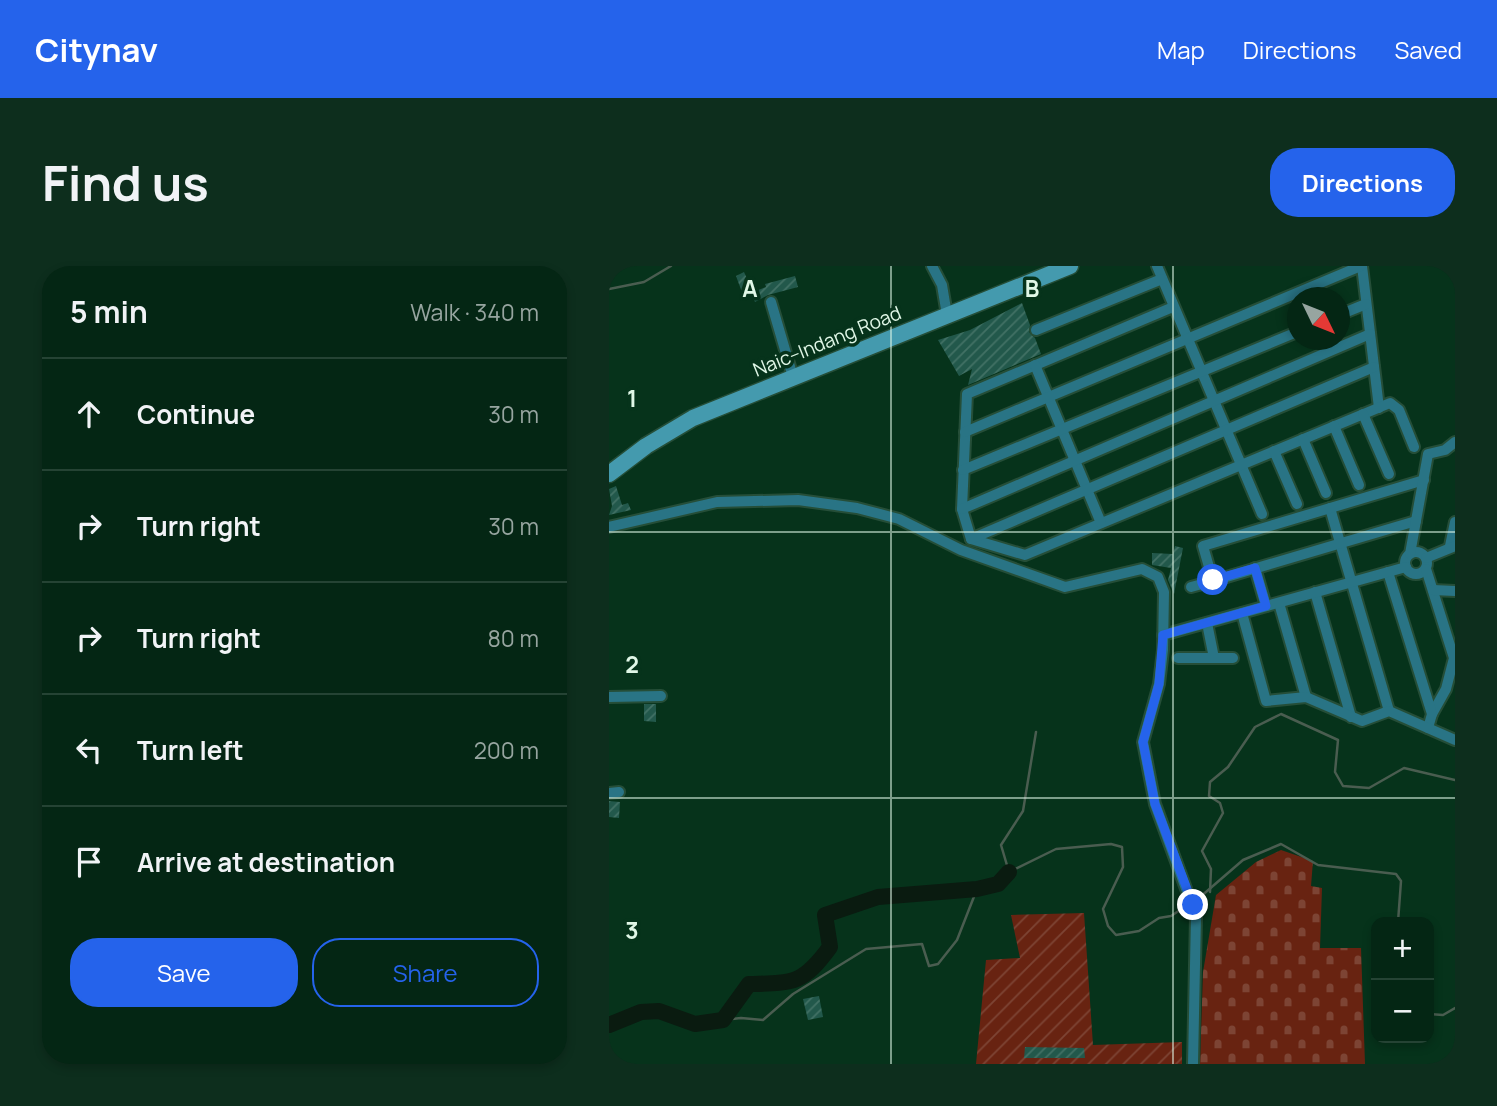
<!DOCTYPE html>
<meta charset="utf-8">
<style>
:root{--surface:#042614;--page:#0d2e1d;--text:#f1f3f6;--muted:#97a5a0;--line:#254334;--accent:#2563eb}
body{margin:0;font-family:Manrope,sans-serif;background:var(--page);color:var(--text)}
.controls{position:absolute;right:21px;bottom:21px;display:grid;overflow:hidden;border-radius:14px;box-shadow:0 4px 10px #0003}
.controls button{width:63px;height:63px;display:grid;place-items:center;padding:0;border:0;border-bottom:2px solid var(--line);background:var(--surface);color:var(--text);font:35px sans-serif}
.compass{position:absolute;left:678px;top:21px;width:63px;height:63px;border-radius:50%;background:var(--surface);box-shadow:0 4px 10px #0003;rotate:133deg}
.stop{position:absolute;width:21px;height:21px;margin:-16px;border:5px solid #2563eb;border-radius:50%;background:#fff}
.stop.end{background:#2563eb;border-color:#fff;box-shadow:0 2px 7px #0008}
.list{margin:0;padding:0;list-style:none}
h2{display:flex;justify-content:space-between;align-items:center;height:91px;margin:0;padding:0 28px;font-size:30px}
h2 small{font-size:23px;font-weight:400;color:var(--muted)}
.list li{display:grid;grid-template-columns:46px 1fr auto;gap:21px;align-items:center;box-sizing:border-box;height:112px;padding:0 28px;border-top:2px solid var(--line)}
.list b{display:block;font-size:26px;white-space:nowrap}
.list em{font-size:23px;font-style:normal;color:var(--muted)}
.actions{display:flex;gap:14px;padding:21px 28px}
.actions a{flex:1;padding:16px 0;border:2px solid var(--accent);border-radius:28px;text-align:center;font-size:24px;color:var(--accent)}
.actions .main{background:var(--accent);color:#fff}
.icon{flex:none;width:38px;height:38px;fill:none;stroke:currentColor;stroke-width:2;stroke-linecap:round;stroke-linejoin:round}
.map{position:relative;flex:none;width:846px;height:798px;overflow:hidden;border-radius:28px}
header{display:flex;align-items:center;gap:42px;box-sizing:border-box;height:98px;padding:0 35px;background:var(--accent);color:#fff}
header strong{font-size:33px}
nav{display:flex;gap:38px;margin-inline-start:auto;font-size:24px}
.intro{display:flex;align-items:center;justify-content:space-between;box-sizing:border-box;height:168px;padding:0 42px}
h1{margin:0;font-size:49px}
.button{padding:18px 32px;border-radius:28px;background:var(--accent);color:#fff;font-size:24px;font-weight:700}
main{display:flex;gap:42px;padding:0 42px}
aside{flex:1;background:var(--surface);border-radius:28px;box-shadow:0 4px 10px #0003}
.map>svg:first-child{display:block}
.cemetery{fill:url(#cemetery-stones)}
.garden{fill:url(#garden-furrows)}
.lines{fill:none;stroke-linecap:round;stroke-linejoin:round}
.stream{stroke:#4a5d50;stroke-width:2.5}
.river{stroke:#0a1b10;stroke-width:16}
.building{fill:url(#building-hatch)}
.minor-casing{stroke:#254e38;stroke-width:14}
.secondary-casing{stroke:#254e38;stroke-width:19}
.minor{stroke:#297485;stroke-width:10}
.secondary{stroke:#449aae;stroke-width:16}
.route{stroke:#2563eb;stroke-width:9}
.grid{fill:none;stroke:#e0f7e7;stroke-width:2;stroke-opacity:0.55}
.labels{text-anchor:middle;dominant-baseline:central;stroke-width:7;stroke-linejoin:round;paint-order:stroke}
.street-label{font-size:19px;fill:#e0f7e7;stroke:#06331b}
.grid-label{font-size:23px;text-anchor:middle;font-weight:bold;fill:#e0f7e7;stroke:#06331b;stroke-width:7;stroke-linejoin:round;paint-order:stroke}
</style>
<header>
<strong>Citynav</strong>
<nav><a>Map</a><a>Directions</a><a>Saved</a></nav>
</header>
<div class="intro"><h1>Find us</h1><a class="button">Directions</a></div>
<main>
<aside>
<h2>5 min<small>Walk · 340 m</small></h2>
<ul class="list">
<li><svg class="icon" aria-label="ahead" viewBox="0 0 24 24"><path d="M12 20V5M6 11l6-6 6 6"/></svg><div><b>Continue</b></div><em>30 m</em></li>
<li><svg class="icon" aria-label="right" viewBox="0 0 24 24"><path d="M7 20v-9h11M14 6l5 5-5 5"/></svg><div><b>Turn right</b></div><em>30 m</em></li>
<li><svg class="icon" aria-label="right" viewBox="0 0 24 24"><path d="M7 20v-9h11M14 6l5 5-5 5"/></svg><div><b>Turn right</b></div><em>80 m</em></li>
<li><svg class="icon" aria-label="left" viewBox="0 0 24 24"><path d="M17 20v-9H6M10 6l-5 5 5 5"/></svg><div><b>Turn left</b></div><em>200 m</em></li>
<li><svg class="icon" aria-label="arrive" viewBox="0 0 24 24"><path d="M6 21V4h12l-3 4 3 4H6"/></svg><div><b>Arrive at destination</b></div></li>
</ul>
<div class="actions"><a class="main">Save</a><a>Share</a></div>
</aside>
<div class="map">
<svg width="846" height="798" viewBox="0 0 846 798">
<defs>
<pattern id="cemetery-stones" width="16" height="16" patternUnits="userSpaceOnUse" patternTransform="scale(1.75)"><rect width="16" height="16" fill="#682311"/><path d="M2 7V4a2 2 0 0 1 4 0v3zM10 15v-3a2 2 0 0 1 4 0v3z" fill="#7d4434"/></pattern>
<pattern id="garden-furrows" width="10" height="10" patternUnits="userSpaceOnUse" patternTransform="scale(1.75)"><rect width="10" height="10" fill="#682311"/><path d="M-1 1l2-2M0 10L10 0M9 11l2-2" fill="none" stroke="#7d4434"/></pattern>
<pattern id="building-hatch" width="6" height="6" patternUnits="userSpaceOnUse" patternTransform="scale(1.75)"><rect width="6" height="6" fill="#22584b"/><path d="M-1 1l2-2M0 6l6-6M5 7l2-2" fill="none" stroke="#427165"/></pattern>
</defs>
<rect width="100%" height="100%" fill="#06331b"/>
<polygon class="cemetery" points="672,584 704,595 702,620 713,622 711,682 752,682 756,798 591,798 594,706 607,629 647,596"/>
<polygon class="garden" points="475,647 484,779 573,776 573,798 367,798 377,694 411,692 402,649"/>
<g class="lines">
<g class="stream">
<polyline points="0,23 35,16 62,0"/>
<polyline points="427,466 414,545 392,579 400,606 447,583 502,578 513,581 514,601 494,643 499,660 507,669 530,665 550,652 562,650 577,640"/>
<polyline points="601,626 602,603 593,585 614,547 611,537 600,530 601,516 619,501 646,461 672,448 729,474 726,506 734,520 760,522 795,502 846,514"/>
<polyline points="590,632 634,594 672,578 709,599 787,608 792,615 789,656"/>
<polyline points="820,748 834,749 846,742"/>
<polyline points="114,754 132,752 154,754 184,728 257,683 313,678 320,700 329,698 348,674 368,623"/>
</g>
<path class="river" d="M0,759L32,746L50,745L86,758L114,754L140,718C185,717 194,718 221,681L216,649L269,631L368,623L389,618L400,606"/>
</g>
<g class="building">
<polygon points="135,6 144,26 134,29 127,10"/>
<polygon points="186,10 189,21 159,29 146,36 142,27 157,21 156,18"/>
<polygon points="413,37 421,59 420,66 426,72 432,88 359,119 363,103 350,110 329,74 361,64"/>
<polygon points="7,220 13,239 19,237 22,244 0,249 3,240 0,223"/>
<polygon points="566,280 574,282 565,328 559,314 562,302 543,299 543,287 564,288"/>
<polygon points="35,438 47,438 47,456 35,455"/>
<polygon points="0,535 11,536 10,552 0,551"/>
<polygon points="210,730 214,751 199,754 194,733"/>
<polygon points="416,781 475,782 476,792 415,792"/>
</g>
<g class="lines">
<defs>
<g id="minor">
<polyline points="323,0 333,19 338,49"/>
<polyline points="548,0 653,248"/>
<polyline points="753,0 770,142"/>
<polyline points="162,36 184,111"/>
<polyline points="564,41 358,128 353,243 362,273 416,289 781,137 790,144 805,181"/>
<polyline points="730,49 757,38"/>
<polyline points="427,64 553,13"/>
<polyline points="426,99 492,257"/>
<polyline points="754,148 780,208"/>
<polyline points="725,160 750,219"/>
<polyline points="356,166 752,0"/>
<polyline points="694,173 717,227"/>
<polyline points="665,185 688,238"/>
<polyline points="354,204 688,66"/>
<polyline points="721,242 780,445"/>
<polyline points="353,243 761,68"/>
<polyline points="807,255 604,315 594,280 815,214"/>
<polyline points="0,261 108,236 189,234 248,242 290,253 352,284 456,321 533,303 549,311 555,326 554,384 550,418 534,476 546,538 587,650 584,798"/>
<polyline points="362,273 765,101"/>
<polyline points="841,280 846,256"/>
<circle cx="807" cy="297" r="11"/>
<polyline points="801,288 819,188 836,184 846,176"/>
<polyline points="817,292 846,280"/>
<polyline points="646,302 657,340"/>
<polyline points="817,303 845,392 837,423 823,448"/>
<polyline points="779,306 823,448 819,462"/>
<polyline points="582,321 604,315"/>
<polyline points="824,324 846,325"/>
<polyline points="706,326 742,451"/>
<polyline points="670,337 697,431"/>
<polyline points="633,347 657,435 697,431 753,455 780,445 846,474"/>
<polyline points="598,357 605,392"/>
<polyline points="554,369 797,301"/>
<polyline points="569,392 624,392"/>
<polyline points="0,431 52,430"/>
<polyline points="0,527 10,526"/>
</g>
<polyline id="secondary" points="0,208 37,180 84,152 461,0"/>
</defs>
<use href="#minor" class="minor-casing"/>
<use href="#secondary" class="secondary-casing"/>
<use href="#minor" class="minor"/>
<use href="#secondary" class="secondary"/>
</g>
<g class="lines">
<polyline class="route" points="584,639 546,538 534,476 550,418 554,369 657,340 646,302 604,314"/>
</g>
<path class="grid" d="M282,0V798M564,0V798M0,266H846M0,532H846"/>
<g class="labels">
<g class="street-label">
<text transform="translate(218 75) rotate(-22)">Naic–Indang Road</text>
</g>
</g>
<g class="grid-label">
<text x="141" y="31">A</text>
<text x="423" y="31">B</text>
<text x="23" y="141">1</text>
<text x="23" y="407">2</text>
<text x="23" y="673">3</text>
</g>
</svg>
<div class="controls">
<button>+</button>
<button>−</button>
</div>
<svg class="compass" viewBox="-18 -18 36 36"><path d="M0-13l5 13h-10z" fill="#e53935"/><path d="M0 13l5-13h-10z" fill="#97a5a0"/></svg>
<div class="stop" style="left:604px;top:314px"></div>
<div class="stop end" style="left:584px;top:639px"></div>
</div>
</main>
